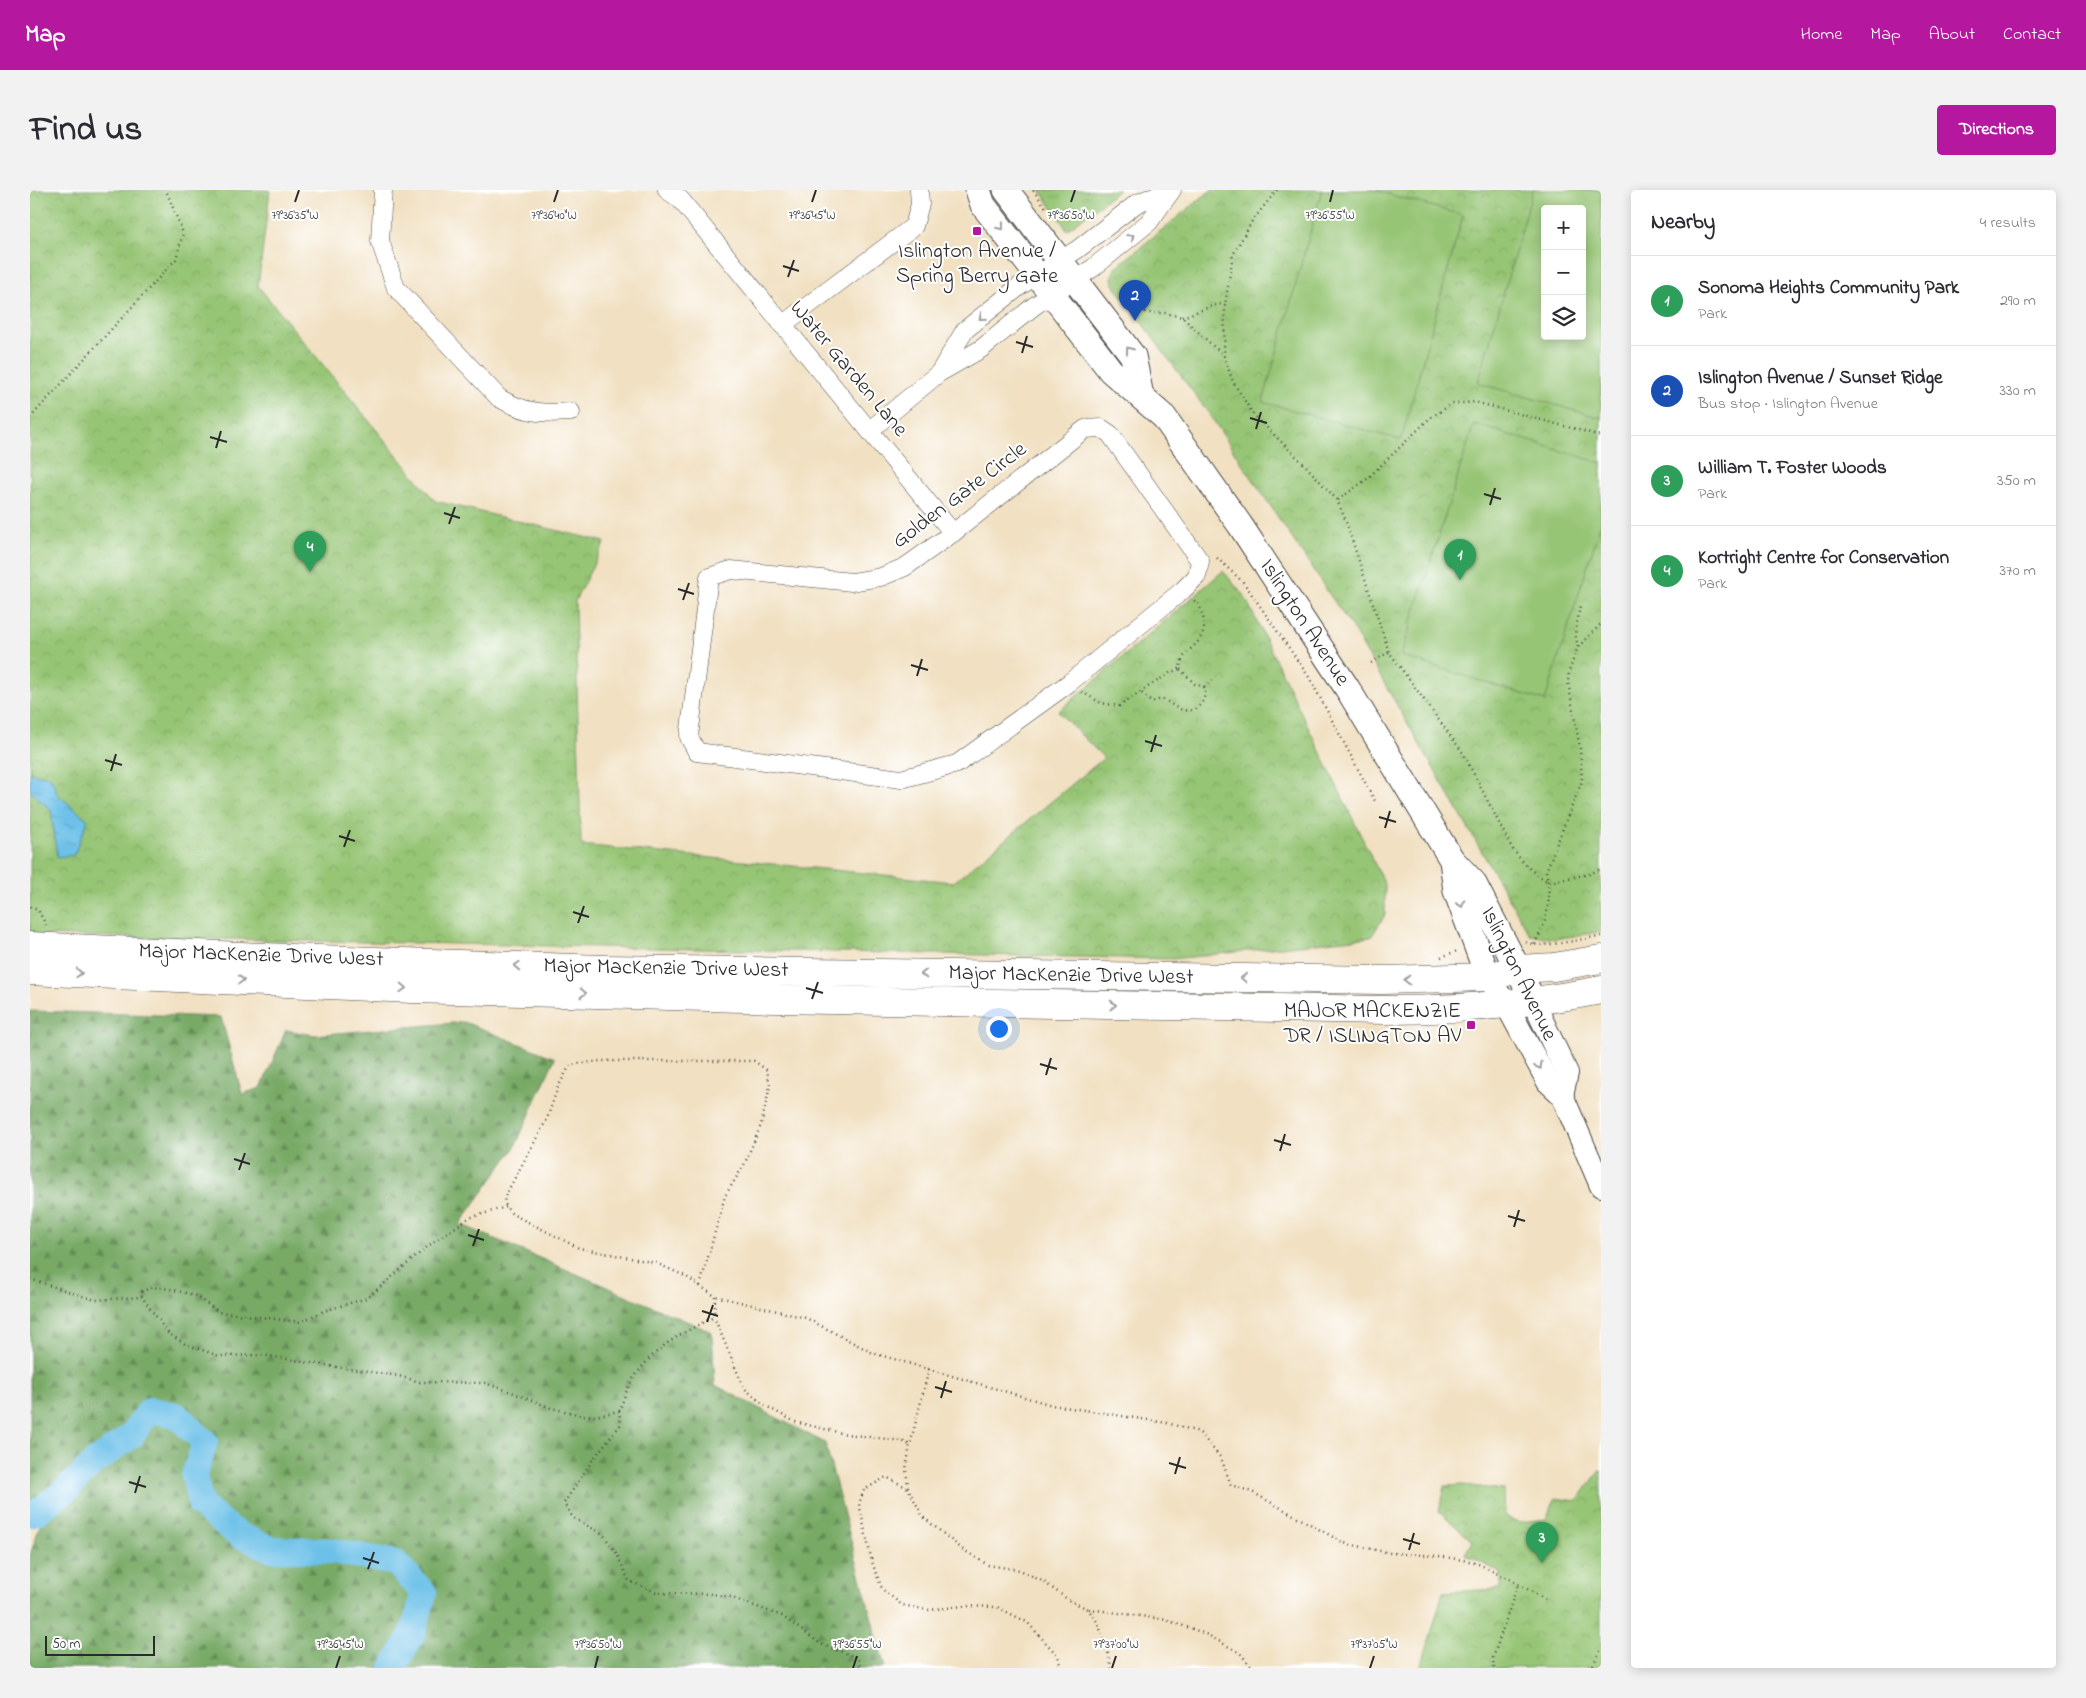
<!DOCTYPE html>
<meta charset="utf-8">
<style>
:root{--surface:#fff;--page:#f2f2f3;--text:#2b2b33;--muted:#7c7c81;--line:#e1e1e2;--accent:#b5179e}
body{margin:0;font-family:"Indie Flower",sans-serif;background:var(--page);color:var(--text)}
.controls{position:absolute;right:15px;top:15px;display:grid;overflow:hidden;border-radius:5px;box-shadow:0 2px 12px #0003}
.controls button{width:45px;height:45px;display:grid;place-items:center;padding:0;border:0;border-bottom:1px solid var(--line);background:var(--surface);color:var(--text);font:25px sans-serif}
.scale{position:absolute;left:15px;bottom:12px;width:110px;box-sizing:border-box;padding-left:5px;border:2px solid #2b2b2b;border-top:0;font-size:14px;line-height:18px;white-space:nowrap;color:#2b2b2b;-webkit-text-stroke:4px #fff;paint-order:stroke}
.you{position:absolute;left:968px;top:838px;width:18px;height:18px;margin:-12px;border:4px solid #fff;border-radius:50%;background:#1a73e8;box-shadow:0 0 0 8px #1a73e833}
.badge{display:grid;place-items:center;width:32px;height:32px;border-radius:50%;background:var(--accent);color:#fff;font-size:16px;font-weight:700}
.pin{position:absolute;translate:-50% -41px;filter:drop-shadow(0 1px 2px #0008)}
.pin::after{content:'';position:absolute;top:26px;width:18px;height:15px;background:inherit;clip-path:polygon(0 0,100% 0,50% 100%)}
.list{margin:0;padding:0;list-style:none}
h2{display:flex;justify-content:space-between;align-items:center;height:65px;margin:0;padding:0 20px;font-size:21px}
h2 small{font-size:16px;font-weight:400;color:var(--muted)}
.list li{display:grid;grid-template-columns:32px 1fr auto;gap:15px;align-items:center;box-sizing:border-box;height:90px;padding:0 20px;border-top:1px solid var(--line)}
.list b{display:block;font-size:19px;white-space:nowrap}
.list p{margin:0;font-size:16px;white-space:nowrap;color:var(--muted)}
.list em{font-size:16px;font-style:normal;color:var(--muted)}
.icon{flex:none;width:28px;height:28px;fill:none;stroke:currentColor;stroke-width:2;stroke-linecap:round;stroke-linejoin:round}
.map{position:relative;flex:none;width:1571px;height:1478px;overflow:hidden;border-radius:5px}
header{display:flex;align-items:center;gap:30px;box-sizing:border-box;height:70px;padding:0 25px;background:var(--accent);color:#fff}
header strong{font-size:24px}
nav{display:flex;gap:28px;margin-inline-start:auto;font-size:18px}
.intro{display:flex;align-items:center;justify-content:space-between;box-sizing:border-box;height:120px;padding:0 30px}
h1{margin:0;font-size:35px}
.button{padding:12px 22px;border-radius:5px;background:var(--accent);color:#fff;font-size:18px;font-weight:700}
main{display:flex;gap:30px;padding:0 30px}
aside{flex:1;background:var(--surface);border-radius:5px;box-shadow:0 2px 12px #0003}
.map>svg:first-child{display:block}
.grass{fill:url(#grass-tufts);stroke:#607850}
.forest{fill:url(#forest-firs);stroke:#526a48}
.park{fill:url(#park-crowns);stroke:#607850;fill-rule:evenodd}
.pitch{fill:#96c574;stroke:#607850;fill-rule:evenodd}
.water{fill:url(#water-ripples);stroke:#4c768a}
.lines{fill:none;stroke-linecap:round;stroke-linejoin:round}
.river{stroke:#6dc1e9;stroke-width:26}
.minor-casing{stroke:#494642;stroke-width:19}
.tertiary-casing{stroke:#494642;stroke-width:24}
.secondary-casing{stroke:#494642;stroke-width:27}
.primary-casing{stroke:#494642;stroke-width:29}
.path{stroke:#494642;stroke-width:2.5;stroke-dasharray:1 4;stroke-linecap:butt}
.minor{stroke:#fff;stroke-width:18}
.tertiary{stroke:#fff;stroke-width:22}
.secondary{stroke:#fff;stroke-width:25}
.primary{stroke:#fff;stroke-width:28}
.oneway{stroke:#a0a0a0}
.ticks{fill:none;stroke:#2b2b2b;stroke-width:2}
.poi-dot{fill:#b5179e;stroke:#fff;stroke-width:2}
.labels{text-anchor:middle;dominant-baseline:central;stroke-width:4;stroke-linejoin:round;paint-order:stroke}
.poi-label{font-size:22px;fill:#2b2b2b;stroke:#fff}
.street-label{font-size:22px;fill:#2b2b2b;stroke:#fff}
.ticks-label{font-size:12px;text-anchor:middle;fill:#2b2b2b;stroke:#fff;stroke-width:4;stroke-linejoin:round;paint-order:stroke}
</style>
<header>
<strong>Map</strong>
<nav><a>Home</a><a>Map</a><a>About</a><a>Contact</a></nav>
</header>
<div class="intro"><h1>Find us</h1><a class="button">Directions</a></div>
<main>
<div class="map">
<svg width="1571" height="1478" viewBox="0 0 1571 1478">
<defs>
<pattern id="grass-tufts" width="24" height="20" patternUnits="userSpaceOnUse" patternTransform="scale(1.25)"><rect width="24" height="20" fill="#96c574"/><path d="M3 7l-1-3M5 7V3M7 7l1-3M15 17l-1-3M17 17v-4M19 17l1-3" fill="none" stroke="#81a965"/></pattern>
<pattern id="forest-firs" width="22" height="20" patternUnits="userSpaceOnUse" patternTransform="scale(1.25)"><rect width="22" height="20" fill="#78aa66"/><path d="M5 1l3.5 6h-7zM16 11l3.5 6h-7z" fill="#638b54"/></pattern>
<pattern id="park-crowns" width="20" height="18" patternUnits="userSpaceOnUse" patternTransform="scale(1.25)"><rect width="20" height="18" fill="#96c574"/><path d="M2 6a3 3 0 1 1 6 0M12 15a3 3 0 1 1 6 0" fill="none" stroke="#81a965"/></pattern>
<pattern id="water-ripples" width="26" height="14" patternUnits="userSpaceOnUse" patternTransform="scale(1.25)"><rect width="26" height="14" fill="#6dc1e9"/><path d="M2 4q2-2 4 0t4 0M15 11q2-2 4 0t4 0" fill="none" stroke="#5a9dbd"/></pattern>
</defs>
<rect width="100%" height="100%" fill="#fff"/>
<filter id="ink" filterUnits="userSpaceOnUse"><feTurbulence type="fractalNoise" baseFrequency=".02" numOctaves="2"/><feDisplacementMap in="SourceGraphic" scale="10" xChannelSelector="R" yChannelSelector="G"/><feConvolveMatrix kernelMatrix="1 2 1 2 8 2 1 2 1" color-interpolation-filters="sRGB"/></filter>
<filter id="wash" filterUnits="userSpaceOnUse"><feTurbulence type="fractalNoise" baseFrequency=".0096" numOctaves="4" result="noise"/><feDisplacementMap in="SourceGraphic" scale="20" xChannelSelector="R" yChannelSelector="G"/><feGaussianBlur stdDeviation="1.12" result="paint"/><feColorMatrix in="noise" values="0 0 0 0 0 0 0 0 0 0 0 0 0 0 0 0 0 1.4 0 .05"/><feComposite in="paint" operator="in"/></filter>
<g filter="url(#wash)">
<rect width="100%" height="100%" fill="#f1e0c1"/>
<polygon class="grass" points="1010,0 1089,0 1037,40"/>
<polygon class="forest" points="0,821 191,827 212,904 231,898 256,840 284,845 434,832 525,868 485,957 430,1034 682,1142 685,1195 795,1253 855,1478 0,1478 0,1365 14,1323 0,1316"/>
<g class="park">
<polygon points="0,0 240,0 228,96 405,311 575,352 545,411 551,655 924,692 1074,568 1028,522 1193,381 1215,407 1355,695 1355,725 1341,747 1143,769 0,745"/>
<path d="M1181,0H1571V742L1525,749L1500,745L1324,441L1177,221L1083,94L1082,86L1085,78ZM1515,19H1552V146H1515Z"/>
<polygon points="1571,1279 1571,1478 1391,1478 1413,1402 1471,1399 1471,1383 1435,1364 1442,1351 1409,1321 1415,1296 1433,1295 1474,1300 1475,1327 1490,1332 1516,1329 1526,1308 1547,1311"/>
</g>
<g class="pitch">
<polygon points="1292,0 1343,0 1433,25 1371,250 1233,212"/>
<path d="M1503,0H1571V228L1448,193ZM1515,19H1552V146H1515Z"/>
<polygon points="1444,234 1571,273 1571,333 1515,511 1371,466"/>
</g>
<polygon class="water" points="0,583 21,587 28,605 58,630 44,665 27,667 21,620 0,601"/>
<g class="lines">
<polyline class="river" points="0,1324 7,1322 36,1300 65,1272 101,1246 120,1220 146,1225 175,1252 164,1286 171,1316 209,1345 242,1359 303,1361 366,1373 394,1403 383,1443 363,1478"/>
</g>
</g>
<g filter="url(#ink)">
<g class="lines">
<defs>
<g id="minor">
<path d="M353,0L350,51L366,98L469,208C495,223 512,224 541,222"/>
<polyline points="637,0 650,9 923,343"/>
<polyline points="752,135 884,36 890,14 889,0"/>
<polyline points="911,180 935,140 990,96 1048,59 1106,14 1138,0"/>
<polygon points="1071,238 1080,244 1170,371 1167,386 1153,400 1039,493 927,574 871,589 667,562 659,547 679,387 701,380 822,392 851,387 875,377 923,343 1055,239"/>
<polyline points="840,240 909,183 951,159 1004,116 1063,78 1119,32 1142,0"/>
</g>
<g id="tertiary">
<polyline points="1458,787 1476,814 1518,892 1532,905 1571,996"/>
<polyline points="1503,811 1537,883 1532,905"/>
</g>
<g id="secondary">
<polyline points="948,0 953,15 1081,181 1134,227 1210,335 1317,498 1422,670 1443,692 1488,779 1503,811"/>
<polyline points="976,0 1103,166 1111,206"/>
<polyline points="1422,670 1426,701 1458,787"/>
</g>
<g id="primary">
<polyline points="0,756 233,767 574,779 1353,790 1458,787 1488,779 1524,777 1571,769"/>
<path d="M0,781L382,799L745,809L1354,820C1427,820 1500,814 1571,800"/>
</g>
</defs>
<use href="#minor" class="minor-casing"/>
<use href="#tertiary" class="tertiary-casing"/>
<use href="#secondary" class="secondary-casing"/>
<use href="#primary" class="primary-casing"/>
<g class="path">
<polyline points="1003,0 1017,19"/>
<path d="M1247,0L1222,31L1203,65L1195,115L1194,166L1203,192L1223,224L1275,275L1307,310L1315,329L1359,462L1433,563L1482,658C1493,674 1503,683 1519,692L1559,684L1571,679"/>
<polyline points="1090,105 1117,123 1136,123 1152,127 1194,166"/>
<polyline points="1152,127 1188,114 1195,115"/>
<polyline points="0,228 146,69 153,43 136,0"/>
<polyline points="1308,310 1337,289 1400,228 1422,214 1445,212 1571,246"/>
<polyline points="1187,368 1214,393 1279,487 1345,611"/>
<polyline points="1548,457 1545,444 1550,416"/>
<polyline points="1341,473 1359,462"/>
<polyline points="1174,497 1183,490"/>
<path d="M1052,502L1071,513L1089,516L1141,482L1150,479C1150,457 1180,456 1173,427C1171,419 1170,414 1163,410"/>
<path d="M1112,503L1121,512L1132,509C1139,511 1143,517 1150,519C1165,525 1178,512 1174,497L1165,494L1150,479"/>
<polyline points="0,717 8,720 16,735"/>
<path d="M1496,752C1510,760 1554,748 1571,746"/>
<path d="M1504,754C1518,733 1522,706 1516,681L1552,591L1550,558L1538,492L1539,481L1548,457L1571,434"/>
<polyline points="1411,767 1427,761"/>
<polyline points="476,1017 439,1028 403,1052 337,1108 294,1121 270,1132 189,1122 164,1105 140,1099 123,1097 111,1102 112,1107 138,1143 155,1154 189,1166 233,1165 299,1176 369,1186 390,1192 455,1193 484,1203 521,1218 551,1225 565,1226 589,1221 591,1234 564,1268 534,1313 543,1328 573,1344 587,1364 599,1391 629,1403 682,1404 700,1407 752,1426 791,1454 828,1468 831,1478"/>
<polyline points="0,1089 65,1110 112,1107"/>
<polyline points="670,1096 695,1006 714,975 731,935 740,896 737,880 724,871 570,871 540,875 528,897 517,929 474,1008 476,1017 482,1024 549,1058 626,1073 655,1086 685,1106 776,1128 843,1163 1022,1215 1137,1233 1169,1242 1191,1268 1201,1295 1222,1302 1314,1353 1360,1363 1409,1366 1444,1372 1470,1384 1515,1409"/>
<polyline points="685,1106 684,1127 714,1198 734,1215 765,1232 816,1244 872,1251 880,1255"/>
<path d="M589,1221C593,1212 596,1200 601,1192C624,1157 648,1145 684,1127"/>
<polyline points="878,1297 876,1279 880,1255 899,1179"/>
<polyline points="1059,1419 1132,1429 1160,1438 1178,1445 1210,1463 1222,1478"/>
<polyline points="1031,1478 1028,1466 997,1432 967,1417 934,1416 898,1420 872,1415 852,1399 842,1372 829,1314 834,1300 856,1287 878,1298 893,1327 932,1359 958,1375 990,1380 1014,1392 1040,1411 1058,1419 1068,1433 1080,1469 1081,1478"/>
<polyline points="1464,1478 1463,1468 1488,1394"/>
<polyline points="1559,1478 1563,1475 1571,1459"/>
</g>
<use href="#minor" class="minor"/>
<use href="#tertiary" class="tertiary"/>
<use href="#secondary" class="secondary"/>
<use href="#primary" class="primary"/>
</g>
<defs><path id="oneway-chevron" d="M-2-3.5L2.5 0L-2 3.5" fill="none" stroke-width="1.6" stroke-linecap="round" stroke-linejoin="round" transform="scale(1.25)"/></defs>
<g class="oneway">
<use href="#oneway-chevron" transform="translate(971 37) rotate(52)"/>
<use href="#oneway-chevron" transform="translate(1101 47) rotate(-39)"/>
<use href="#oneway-chevron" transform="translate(952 127) rotate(141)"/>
<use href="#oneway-chevron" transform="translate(1099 160) rotate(-126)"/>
<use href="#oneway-chevron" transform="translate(1431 714) rotate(70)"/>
<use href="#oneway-chevron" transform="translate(487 776) rotate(-178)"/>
<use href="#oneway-chevron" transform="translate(49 783) rotate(2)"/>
<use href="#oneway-chevron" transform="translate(894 784) rotate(-179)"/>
<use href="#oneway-chevron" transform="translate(1214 788) rotate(-179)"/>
<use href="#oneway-chevron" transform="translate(211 790) rotate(3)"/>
<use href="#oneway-chevron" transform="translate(1377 790) rotate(179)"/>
<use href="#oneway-chevron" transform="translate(373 798) rotate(3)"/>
<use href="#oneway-chevron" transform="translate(553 803) rotate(1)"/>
<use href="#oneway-chevron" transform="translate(1083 815) rotate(1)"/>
<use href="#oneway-chevron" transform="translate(1509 876) rotate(61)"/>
</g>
</g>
<path class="ticks" d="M265,12L269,0M524,12L528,0M782,12L786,0M1041,12L1045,0M1300,12L1303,0M753,76L769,81M758,87L764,70M986,152L1003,157M992,163L997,146M1220,228L1237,233M1226,239L1231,222M180,247L197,252M186,258L191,241M1454,304L1471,309M1460,315L1465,298M414,323L430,328M419,334L425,317M648,399L664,404M653,410L659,393M881,475L898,480M887,486L892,469M1115,551L1132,556M1121,562L1126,545M75,570L92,575M81,581L86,564M1349,627L1366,632M1355,638L1360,621M309,646L325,651M314,657L320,640M543,722L559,727M548,733L554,716M776,798L793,803M782,809L788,792M1010,874L1027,879M1016,885L1021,868M1244,950L1261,955M1250,961L1255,944M204,969L220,974M209,980L215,963M1478,1026L1495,1031M1484,1037L1489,1020M438,1045L454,1050M443,1056L449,1039M672,1121L688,1126M677,1132L683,1115M905,1197L922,1202M911,1208L916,1191M1139,1273L1156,1278M1145,1284L1150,1267M99,1292L116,1297M105,1303L110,1286M1373,1349L1390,1354M1379,1360L1384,1343M333,1368L349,1373M338,1379L344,1362M306,1478L310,1466M565,1478L568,1466M823,1478L827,1466M1082,1478L1086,1466M1340,1478L1344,1466"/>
<g class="poi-dot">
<rect x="942" y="36" width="10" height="10" rx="2.5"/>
<rect x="1436" y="830" width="10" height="10" rx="2.5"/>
</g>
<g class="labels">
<g class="poi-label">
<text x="947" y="62">Islington Avenue /<tspan x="947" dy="25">Spring Berry Gate</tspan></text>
<text x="1431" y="822" text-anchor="end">MAJOR MACKENZIE<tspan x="1431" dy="25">DR / ISLINGTON AV</tspan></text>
</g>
<g class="street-label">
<text transform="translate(818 179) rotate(50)">Water Garden Lane</text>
<text transform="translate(930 306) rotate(-37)">Golden Gate Circle</text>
<text transform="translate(1274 433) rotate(57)">Islington Avenue</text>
<text transform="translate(231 766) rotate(2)">Major MacKenzie Drive West</text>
<text transform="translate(636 779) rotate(1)">Major MacKenzie Drive West</text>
<text transform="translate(1488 784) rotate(64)">Islington Avenue</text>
<text transform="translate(1041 786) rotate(1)">Major MacKenzie Drive West</text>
</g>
</g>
<g class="ticks-label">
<text x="265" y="29">79°36'35"W</text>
<text x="524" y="29">79°36'40"W</text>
<text x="782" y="29">79°36'45"W</text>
<text x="1041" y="29">79°36'50"W</text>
<text x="1300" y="29">79°36'55"W</text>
<text x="310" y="1458">79°36'45"W</text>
<text x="568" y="1458">79°36'50"W</text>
<text x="827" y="1458">79°36'55"W</text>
<text x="1086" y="1458">79°37'00"W</text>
<text x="1344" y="1458">79°37'05"W</text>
</g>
</svg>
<div class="controls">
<button>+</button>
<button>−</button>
<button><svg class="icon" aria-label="layers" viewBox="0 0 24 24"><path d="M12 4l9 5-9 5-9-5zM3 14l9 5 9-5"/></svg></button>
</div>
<div class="scale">50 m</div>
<div class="you"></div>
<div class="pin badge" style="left:1430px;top:390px;background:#2e9e5b">1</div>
<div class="pin badge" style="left:1105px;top:131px;background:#1a4fb4">2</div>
<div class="pin badge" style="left:1512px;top:1373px;background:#2e9e5b">3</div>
<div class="pin badge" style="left:280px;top:382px;background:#2e9e5b">4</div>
</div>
<aside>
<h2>Nearby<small>4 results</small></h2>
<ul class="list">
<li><span class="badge" style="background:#2e9e5b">1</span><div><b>Sonoma Heights Community Park</b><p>Park</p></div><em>290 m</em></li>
<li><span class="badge" style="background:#1a4fb4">2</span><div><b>Islington Avenue / Sunset Ridge</b><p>Bus stop · Islington Avenue</p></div><em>330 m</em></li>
<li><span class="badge" style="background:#2e9e5b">3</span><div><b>William T. Foster Woods</b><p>Park</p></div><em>350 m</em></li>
<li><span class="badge" style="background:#2e9e5b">4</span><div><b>Kortright Centre for Conservation</b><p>Park</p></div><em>370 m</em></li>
</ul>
</aside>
</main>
